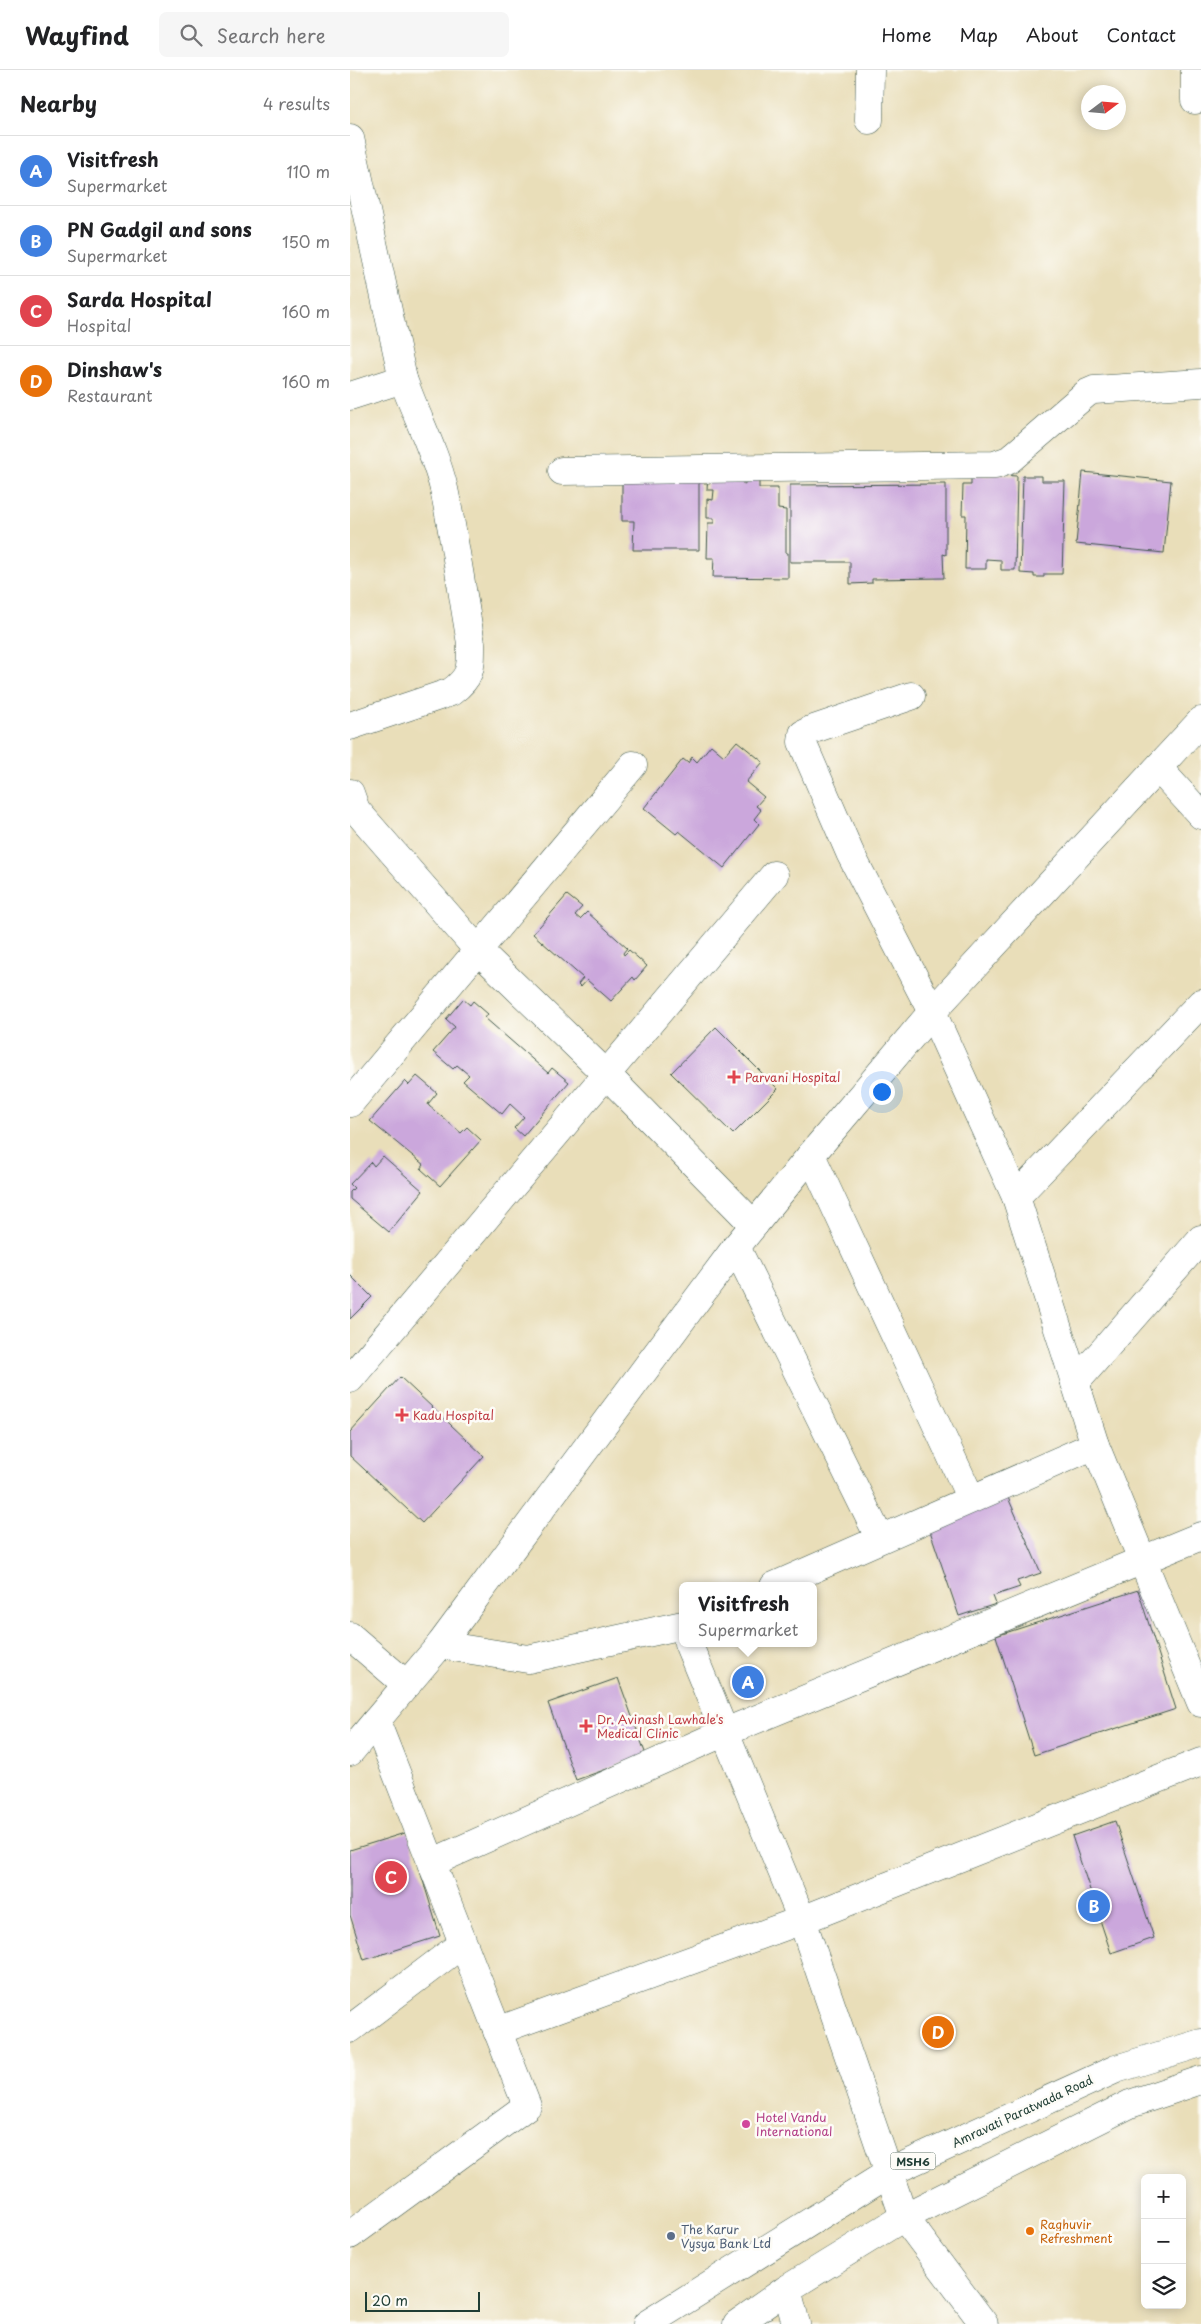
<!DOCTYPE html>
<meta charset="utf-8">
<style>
:root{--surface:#fff;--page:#f6f6f6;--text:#202124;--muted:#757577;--line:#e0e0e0;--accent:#c8321e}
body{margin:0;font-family:"Playpen Sans",sans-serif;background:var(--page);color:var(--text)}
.controls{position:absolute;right:15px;bottom:15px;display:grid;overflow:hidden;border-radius:8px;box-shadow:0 2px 12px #0003}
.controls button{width:45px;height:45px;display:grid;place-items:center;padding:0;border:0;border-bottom:1px solid var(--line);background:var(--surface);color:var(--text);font:25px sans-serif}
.compass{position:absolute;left:731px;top:15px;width:45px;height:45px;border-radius:50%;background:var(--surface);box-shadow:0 2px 12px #0003;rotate:74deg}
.scale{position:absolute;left:15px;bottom:12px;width:115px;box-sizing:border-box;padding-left:5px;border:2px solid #1f3d34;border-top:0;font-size:14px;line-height:18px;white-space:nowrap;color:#1f3d34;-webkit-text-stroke:4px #fdfcf7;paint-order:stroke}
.you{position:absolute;left:531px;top:1021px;width:18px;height:18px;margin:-12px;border:4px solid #fff;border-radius:50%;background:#1a73e8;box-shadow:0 0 0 8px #1a73e833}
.badge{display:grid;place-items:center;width:32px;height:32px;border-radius:50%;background:var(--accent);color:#fff;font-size:16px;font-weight:700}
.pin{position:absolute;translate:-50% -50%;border:2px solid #fff;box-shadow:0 1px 5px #0006}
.popup{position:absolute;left:329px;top:1512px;width:138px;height:65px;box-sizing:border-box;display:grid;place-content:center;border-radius:8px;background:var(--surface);filter:drop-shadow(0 1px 4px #0005);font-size:16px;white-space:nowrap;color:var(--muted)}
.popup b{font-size:19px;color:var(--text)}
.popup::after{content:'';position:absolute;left:50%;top:100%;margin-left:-10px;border:10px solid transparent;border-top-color:var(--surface)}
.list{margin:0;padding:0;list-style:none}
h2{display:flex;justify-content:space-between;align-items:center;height:65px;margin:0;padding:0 20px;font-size:21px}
h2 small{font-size:16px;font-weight:400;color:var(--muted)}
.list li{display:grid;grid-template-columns:32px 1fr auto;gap:15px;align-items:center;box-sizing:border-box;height:70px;padding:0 20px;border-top:1px solid var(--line)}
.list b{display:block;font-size:19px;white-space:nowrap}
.list p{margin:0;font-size:16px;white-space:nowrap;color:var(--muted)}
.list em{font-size:16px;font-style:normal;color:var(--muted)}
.icon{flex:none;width:28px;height:28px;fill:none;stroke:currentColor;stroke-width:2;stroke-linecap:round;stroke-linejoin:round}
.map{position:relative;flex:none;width:851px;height:2254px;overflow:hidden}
header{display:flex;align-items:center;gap:30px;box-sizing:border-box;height:70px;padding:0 25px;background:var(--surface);border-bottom:1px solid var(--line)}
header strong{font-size:24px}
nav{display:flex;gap:28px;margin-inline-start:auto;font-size:18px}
.search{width:350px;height:45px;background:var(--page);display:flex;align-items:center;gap:12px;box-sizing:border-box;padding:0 18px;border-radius:8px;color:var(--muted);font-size:19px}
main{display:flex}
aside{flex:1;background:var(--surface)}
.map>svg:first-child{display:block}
.building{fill:#cba7dc}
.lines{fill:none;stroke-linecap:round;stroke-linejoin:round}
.minor-casing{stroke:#3d5548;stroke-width:29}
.major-casing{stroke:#3d5548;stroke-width:29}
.minor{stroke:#fff;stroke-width:28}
.major{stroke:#fff;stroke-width:28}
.health-dot{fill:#e0444e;stroke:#fdfcf7;stroke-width:2}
.hotel-dot{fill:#d1479c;stroke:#fdfcf7;stroke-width:2}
.food-dot{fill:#e8710a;stroke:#fdfcf7;stroke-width:2}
.service-dot{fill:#5c6f8a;stroke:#fdfcf7;stroke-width:2}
.labels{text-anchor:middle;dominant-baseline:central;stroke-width:5;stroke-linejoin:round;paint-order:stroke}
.shield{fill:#fdfcf7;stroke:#62766e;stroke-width:1}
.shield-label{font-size:11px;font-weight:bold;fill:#1f3d34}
.health-label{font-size:12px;fill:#be3a42;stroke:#fdfcf7;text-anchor:start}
.street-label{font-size:12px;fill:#1f3d34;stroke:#fdfcf7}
.hotel-label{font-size:12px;fill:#b23c85;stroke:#fdfcf7;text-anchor:start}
.food-label{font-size:12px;fill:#c56008;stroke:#fdfcf7;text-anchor:start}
.service-label{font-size:12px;fill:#4e5e75;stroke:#fdfcf7;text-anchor:start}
</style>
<header>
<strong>Wayfind</strong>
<div class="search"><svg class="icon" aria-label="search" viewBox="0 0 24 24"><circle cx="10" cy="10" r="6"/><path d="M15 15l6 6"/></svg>Search here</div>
<nav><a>Home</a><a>Map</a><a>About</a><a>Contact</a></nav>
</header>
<main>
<aside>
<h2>Nearby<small>4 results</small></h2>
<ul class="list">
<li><span class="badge" style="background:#3f7fe0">A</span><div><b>Visitfresh</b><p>Supermarket</p></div><em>110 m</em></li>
<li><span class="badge" style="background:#3f7fe0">B</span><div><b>PN Gadgil and sons</b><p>Supermarket</p></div><em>150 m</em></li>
<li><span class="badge" style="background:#e0444e">C</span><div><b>Sarda Hospital</b><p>Hospital</p></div><em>160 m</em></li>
<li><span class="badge" style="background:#e8710a">D</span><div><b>Dinshaw's</b><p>Restaurant</p></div><em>160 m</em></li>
</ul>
</aside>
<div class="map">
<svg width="851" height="2254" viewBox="0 0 851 2254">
<rect width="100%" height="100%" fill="#fdfcf7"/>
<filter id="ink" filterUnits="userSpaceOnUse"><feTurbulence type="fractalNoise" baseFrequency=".02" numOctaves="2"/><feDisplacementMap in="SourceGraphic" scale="10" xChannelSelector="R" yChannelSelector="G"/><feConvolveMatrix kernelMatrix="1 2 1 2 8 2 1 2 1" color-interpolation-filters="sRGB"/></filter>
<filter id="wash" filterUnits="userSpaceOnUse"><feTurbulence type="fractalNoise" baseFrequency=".0096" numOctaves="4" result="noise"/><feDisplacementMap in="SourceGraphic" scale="20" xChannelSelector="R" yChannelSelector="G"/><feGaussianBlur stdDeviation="1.12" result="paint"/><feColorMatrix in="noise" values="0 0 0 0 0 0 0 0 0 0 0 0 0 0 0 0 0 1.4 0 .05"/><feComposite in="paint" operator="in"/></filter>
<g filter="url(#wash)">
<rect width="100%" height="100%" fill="#e9deb9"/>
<g id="blocks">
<g class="building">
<polygon points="733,402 821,411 814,483 726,474"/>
<polygon points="358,403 393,403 393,415 404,406 409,408 409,418 428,418 428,439 436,440 436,483 438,483 438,508 363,507 364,488 357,488 358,453 364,453 364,448 357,448 357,429 363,430 364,420 357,420"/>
<polygon points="272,405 349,405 349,480 283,480 284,451 272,451"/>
<polygon points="648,405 667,406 665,500 651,500 651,490 636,489 636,499 615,499 616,445 612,445 613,415 621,415 621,407"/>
<polygon points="673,406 692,406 692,411 715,411 712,504 694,504 694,507 684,507 684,504 670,503"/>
<polygon points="596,414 596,485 593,484 594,508 522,509 522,513 500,514 500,492 440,492 440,415"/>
<polygon points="387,671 413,692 396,712 414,727 406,736 411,740 404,749 409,754 374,798 329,761 326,764 294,738 333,689 338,693 342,687 347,692 361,675 374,686"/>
<polygon points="217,825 232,837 225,845 230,849 237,842 277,878 273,883 274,885 279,880 297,896 285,910 283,907 261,931 237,910 231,917 228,914 233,908 183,864"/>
<polygon points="113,929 120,935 123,931 138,944 135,948 198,1003 202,998 219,1012 173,1066 164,1058 174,1047 160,1034 152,1044 113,1011 119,1005 107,995 103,999 83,982 105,957 96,949"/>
<polygon points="366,957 428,1019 383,1064 321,1003"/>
<polygon points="67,1006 87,1023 78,1034 79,1036 111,1063 117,1057 131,1070 90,1116 71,1099 74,1095 20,1051 55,1011 59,1015"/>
<polygon points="33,1086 73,1121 39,1162 0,1129 0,1122 4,1118 0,1114 21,1092 24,1096"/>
<polygon points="0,1205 22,1227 0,1249"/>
<polygon points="50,1307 134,1386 72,1453 0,1386 0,1362"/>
<polygon points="656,1423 691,1503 667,1511 670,1517 643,1526 646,1534 609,1546 579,1458"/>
<polygon points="788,1520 826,1639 684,1685 646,1566"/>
<polygon points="268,1608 296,1685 226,1710 198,1633"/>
<polygon points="765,1751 804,1868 761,1883 722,1766"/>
<polygon points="58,1762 90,1866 14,1890 0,1845 0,1780"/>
</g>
</g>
</g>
<g filter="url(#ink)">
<use href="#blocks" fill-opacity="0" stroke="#3d5548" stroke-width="1"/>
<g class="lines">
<defs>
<g id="minor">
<polyline points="845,0 845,30"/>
<polyline points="519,50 520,0"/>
<path d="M0,68L53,309C66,346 85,381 94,419C105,470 112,522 121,573C121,597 122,607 101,622L0,656"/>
<polyline points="0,326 53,309"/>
<polyline points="212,401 645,395 659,390 737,323 744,320 851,313"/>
<polyline points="561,626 461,660 453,664 452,672 500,783 582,942 666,1127 745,1375 851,1633"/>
<polyline points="809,699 851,745"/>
<polyline points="0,723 6,740 127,879 256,1004 404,1155"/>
<polyline points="0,1033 283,695"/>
<polyline points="461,1085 621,1429"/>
<polyline points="666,1127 851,933"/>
<polyline points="386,1177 530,1469"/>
<polyline points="0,1309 424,805"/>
<polyline points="725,1313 851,1169"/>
<polyline points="424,1516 745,1375"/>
<polyline points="0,1566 57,1615"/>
<polyline points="338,1573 452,1850 554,2147 634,2254"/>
<polyline points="90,1575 178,1589 333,1555"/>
<polyline points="81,1793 373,1663 851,1466"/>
<polyline points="0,1959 112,1874"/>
<polyline points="147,1961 452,1850 851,1692"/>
<polyline points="0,2165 177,2036 26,1651"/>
<polyline points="437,2219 446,2254"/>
</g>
<g id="major">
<polyline points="0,1682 90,1575 386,1177 461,1085 582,942 851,651"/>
<polyline points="297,2254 540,2102 766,1999 851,1973"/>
<polyline points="387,2254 437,2219 554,2147 780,2034 851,2010"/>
</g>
</defs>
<use href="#minor" class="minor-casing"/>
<use href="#major" class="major-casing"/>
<use href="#minor" class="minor"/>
<use href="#major" class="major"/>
</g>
</g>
<g class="health-dot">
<path d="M381.5 999.5h5v5h5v5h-5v5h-5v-5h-5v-5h5z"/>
<path d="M49.5 1337.5h5v5h5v5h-5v5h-5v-5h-5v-5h5z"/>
<path d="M233.5 1648.5h5v5h5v5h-5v5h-5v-5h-5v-5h5z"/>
</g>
<circle class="hotel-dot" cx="396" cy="2054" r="5"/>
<circle class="food-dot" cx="680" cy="2161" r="5"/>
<circle class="service-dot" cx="321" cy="2166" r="5"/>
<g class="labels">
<rect class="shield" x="540.5" y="2082.5" width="45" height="17" rx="4"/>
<g class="shield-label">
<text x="563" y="2091">MSH6</text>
</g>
<g class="health-label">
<text x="395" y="1007">Parvani Hospital</text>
<text x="63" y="1345">Kadu Hospital</text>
<text x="247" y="1649">Dr. Avinash Lawhale's<tspan x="247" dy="14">Medical Clinic</tspan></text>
</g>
<g class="street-label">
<text transform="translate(672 2041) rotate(-25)">Amravati Paratwada Road</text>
</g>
<g class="hotel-label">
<text x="406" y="2047">Hotel Vandu<tspan x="406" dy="14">International</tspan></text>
</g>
<g class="food-label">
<text x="690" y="2154">Raghuvir<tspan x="690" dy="14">Refreshment</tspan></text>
</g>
<g class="service-label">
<text x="331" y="2159">The Karur<tspan x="331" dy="14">Vysya Bank Ltd</tspan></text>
</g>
</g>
</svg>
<div class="controls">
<button>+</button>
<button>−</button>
<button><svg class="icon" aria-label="layers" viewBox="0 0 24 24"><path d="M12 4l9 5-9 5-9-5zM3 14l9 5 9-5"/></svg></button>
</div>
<svg class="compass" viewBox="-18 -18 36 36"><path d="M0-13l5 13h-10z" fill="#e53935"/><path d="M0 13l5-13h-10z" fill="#757577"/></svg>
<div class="scale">20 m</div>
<div class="you"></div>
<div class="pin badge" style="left:398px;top:1612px;background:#3f7fe0">A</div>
<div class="popup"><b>Visitfresh</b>Supermarket</div>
<div class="pin badge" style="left:744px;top:1836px;background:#3f7fe0">B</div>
<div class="pin badge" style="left:41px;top:1807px;background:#e0444e">C</div>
<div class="pin badge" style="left:588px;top:1962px;background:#e8710a">D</div>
</div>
</main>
